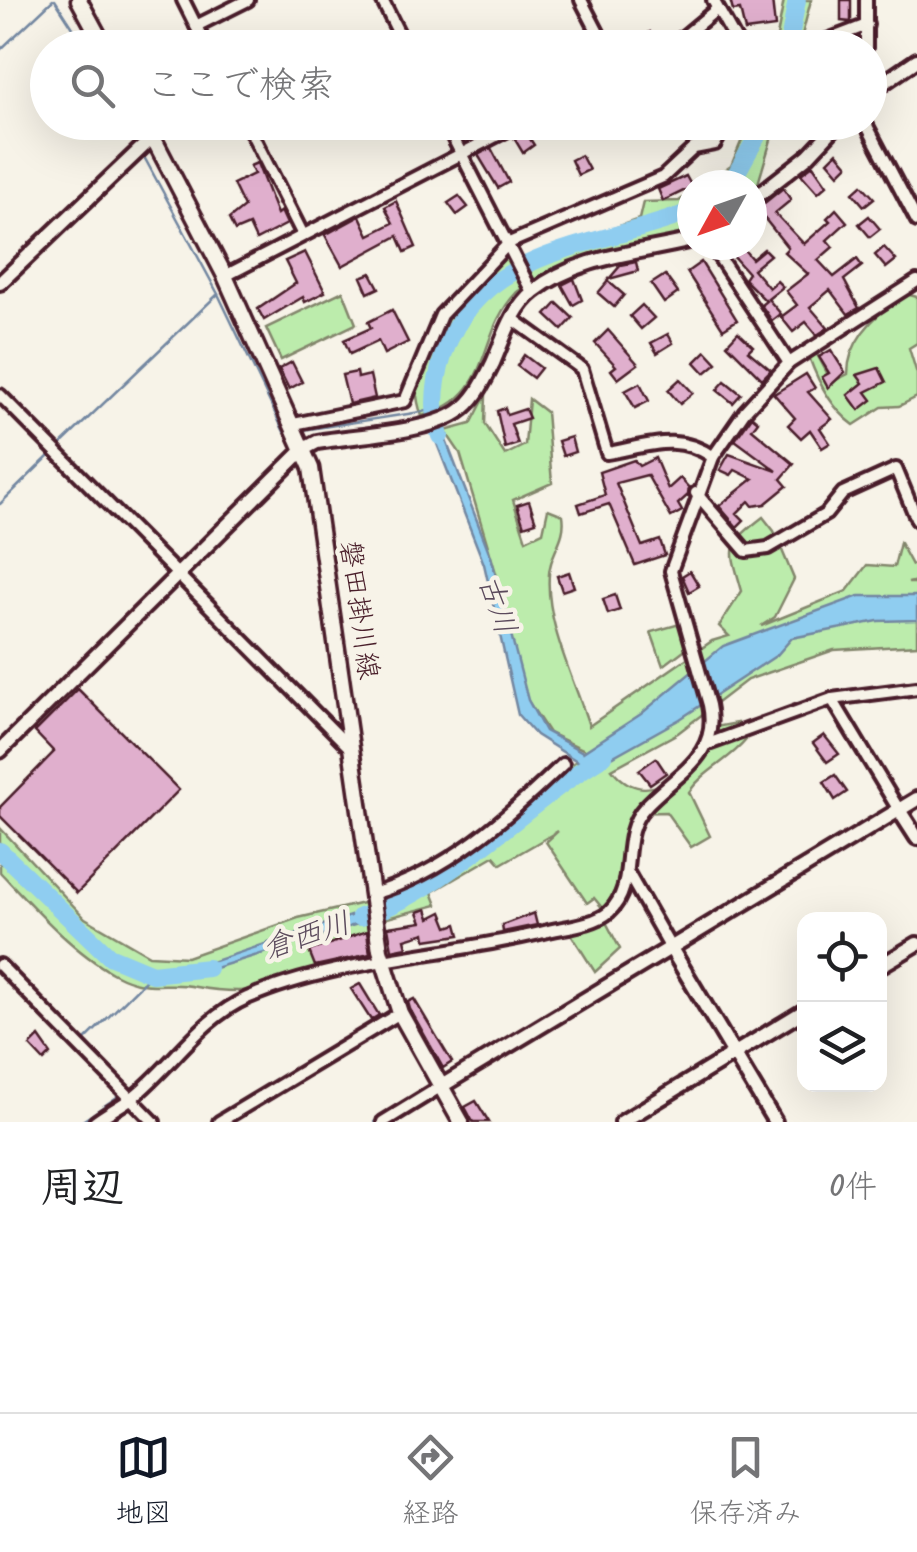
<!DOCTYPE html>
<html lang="ja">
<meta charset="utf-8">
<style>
:root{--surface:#fff;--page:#f2f2f2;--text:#202124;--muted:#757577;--line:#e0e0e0;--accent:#111827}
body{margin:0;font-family:Kalam,"Klee One",sans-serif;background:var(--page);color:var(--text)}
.controls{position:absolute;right:30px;bottom:30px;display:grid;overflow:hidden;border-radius:20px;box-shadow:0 10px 40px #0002}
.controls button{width:90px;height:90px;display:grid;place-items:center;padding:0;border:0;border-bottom:2px solid var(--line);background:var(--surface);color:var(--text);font:50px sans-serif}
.compass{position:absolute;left:677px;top:170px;width:90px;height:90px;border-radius:50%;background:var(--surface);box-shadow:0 10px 40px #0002;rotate:230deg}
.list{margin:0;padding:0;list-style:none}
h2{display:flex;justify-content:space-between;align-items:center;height:130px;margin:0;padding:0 40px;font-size:42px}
h2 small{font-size:32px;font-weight:400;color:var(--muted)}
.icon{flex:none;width:55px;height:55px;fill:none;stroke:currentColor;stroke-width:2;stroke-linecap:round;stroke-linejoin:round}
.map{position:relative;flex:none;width:917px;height:1122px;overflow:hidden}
.search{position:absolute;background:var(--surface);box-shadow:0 10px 40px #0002;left:30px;right:30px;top:30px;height:110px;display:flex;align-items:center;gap:25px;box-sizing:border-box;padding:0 35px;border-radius:55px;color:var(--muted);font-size:38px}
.sheet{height:290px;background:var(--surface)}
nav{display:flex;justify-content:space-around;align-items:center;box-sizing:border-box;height:140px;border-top:2px solid var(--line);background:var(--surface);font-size:28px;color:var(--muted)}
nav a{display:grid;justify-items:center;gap:5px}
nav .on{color:var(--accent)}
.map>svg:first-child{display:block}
.green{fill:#bcecac;stroke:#83866c;stroke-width:2.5}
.water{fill:#8fcdf0;stroke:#7387a1;stroke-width:2.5}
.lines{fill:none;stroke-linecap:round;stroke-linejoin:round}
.stream{stroke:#7387a1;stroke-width:2.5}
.river{stroke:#8fcdf0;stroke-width:18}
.building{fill:#e0afcd;stroke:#4a1f2b;stroke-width:2.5}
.minor-casing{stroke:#4a1f2b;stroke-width:18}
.tertiary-casing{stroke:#4a1f2b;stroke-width:20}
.secondary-casing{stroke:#4a1f2b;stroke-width:21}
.minor{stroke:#f7f3e8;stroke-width:10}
.tertiary{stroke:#f7f3e8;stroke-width:12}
.secondary{stroke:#f7f3e8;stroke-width:14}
.labels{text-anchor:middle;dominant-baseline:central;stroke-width:9;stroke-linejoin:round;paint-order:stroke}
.street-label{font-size:28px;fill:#4a1f2b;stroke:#f7f3e8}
.water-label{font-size:30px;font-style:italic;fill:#5b4a5c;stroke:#f7f3e8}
</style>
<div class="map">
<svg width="917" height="1122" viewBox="0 0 917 1122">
<rect width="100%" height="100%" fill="#f7f3e8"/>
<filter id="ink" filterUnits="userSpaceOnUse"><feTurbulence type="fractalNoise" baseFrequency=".01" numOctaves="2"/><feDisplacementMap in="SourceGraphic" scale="20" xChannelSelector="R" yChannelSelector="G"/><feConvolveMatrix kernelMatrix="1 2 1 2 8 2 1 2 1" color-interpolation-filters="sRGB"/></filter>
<g filter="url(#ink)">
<g class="green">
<polygon points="784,0 811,0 799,47 775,47"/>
<polygon points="749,123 776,123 754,197 752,185 703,185 731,166"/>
<path d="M692,192V234C677,241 662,239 647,242C627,246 528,281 516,293C475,336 495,397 422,416C397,353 463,296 502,254L514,264L639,219L643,202L679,201Z"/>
<polygon points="343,291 356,324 281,360 266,328"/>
<path d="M906,294L917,297V343L909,348L917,374V397L899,406L882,407L854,425C832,409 818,382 809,357L813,347L832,382L848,374C848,338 878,312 906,294Z"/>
<path d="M486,395L485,424L505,455L525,445L529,399L546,412L552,483L513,500L526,540L543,532L548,509L563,515C567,539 550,552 549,574C545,623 575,681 589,726L712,641L729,636L719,626L742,591C730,547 724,547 763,517L774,531L794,579L775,617L761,626L847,591L867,565L894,567L900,543L912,565L917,564V581L908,583H917V645L834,650L747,680L678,733L612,769C648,816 698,764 715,727L738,723L746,740C729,761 704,770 689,792L710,836L691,847L666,812L632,813L621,878L604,910L594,898L587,903L546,842L558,831L501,864L494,856L432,892L437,905L376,921L383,962C318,979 262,1000 196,987C164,980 150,993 114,974C72,951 33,907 0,872V828L85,918L149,955L187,957L298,918L385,898L501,827L587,751L549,733L524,695L496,573L460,453L445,431L471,424Z"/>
<polygon points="680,624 688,647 663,666 651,632"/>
<polygon points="606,922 620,949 595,972 571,934"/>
</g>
<g class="water">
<polygon points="442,430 491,557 528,700 545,731 583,752 641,714 723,646 859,596 917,596 917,620 878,621 792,638 777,655 680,719 585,772 580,763 536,735 518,715 484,564 432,431"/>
<polygon points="365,911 368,921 199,973 187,970"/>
</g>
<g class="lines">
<g class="stream">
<polyline points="55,0 86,48"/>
<polyline points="0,50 53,0"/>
<polyline points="127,122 137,144"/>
<polyline points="143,155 218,294 284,432 290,432"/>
<polyline points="303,430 434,410"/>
<polyline points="57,448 217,295"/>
<polyline points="0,504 51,454"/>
<polyline points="669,940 881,813"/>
<polyline points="627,967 662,944"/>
<polyline points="82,1043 152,974"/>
<polyline points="76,1049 123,1100"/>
<polyline points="129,1105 146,1122"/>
<polyline points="81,1122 117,1097"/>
<polyline points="374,1122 432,1085"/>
</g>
<g class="river">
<polyline points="788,48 797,0"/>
<polyline points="730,185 765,122"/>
<path d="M440,436C431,408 435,380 444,353C482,244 603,248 692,211"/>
<polyline points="0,851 109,956 152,974 208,968"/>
<path d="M360,917C442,895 529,800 604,756"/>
</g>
</g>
<g class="building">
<polygon points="730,0 772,0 775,27 745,31 740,10 733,11"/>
<polygon points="841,0 851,0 851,22 841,21"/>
<polygon points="650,32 656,44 622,48 640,38"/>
<polygon points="534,126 539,134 530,139 534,145 523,153 514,138"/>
<polygon points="491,148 509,182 498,188 478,155"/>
<polygon points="837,152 848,165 839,174 828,161"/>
<polygon points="581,155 589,170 578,175 571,160"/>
<polygon points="257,163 277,214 281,211 287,224 256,240 249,225 235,231 229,219 244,207 233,184 254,174 250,166"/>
<polygon points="813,165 827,185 818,193 801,174"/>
<polygon points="686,176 692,187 663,201 658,189"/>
<polygon points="862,185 874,198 864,206 853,193"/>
<polygon points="783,188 791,200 775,213 804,244 830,221 827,218 836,209 847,222 827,240 833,247 818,260 834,277 857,259 862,266 844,280 859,308 848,314 830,290 810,307 828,328 817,335 806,322 793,332 781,317 797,305 786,291 808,274 784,252 788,248 757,209"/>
<polygon points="459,196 468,207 457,215 448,203"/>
<polygon points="396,201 416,247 405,252 398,236 342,266 325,235 360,216 369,235 393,223 385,207"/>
<polygon points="869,216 880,229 870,237 859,224"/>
<polygon points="723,245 740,245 752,259 764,249 770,255 753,269 769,288 777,281 783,287 768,299 781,314 772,321 761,305 766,301 744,279 748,273"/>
<polygon points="884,247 896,260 886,268 875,255"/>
<polygon points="305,252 325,292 305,302 303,297 264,320 258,309 296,283 285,261"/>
<polygon points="636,262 638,271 609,279 621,265"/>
<polygon points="701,262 737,320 723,329 687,272"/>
<polygon points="371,273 379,288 368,293 361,277"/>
<polygon points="665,275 678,293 664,303 651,284"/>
<polygon points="574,279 582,300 573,305 562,285"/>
<polygon points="608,281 624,295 614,307 598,293"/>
<polygon points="557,303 573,318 562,330 546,315"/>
<polygon points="642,305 654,318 641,329 630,316"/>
<polygon points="392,310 408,342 384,354 378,341 350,354 344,340 371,328 368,322"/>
<polygon points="608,330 638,364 618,379 611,370 616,366 595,343"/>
<polygon points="738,332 753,346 748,351 771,370 762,379 727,344"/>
<polygon points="668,334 673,343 657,353 651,343"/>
<polygon points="831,350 845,372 828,388 822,377 829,373 819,357"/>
<polygon points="706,351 717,363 705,373 695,362"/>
<polygon points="524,355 541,368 533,378 517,366"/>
<polygon points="292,362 302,382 289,389 279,369"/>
<polygon points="879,368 886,382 866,392 872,400 859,410 848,395 863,383 857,375"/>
<polygon points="357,372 358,378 370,375 375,398 349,404 342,375"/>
<polygon points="806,374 815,388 808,392 832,419 820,428 830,443 822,448 810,430 801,438 788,425 795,418 774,394"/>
<polygon points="680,379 693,393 680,404 668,390"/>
<polygon points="725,381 741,394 733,403 717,390"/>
<polygon points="640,383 649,401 635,408 625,391"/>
<polygon points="505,408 507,415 525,409 529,418 511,424 518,444 505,448 497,411"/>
<polygon points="752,416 758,421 752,429 794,464 781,479 787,486 765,504 753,506 749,501 737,513 744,520 737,527 719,506 753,479 735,470 731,475 720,470 729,454 777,471 735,440"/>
<polygon points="571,437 575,452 563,456 558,441"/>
<polygon points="655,458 668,489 680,478 689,488 688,495 678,504 682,511 671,517 647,475 616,483 642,546 660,540 665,555 635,565 609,504 581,513 578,504 605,495 599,472 634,460 639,466"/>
<polygon points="529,501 536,522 524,526 517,505"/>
<polygon points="690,571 699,586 689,592 682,576"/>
<polygon points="569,572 574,587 562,591 557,576"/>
<polygon points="615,595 620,610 608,614 603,599"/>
<polygon points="78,689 179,790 77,893 0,816 0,807 54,752 35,732"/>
<polygon points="824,735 839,754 827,762 813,743"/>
<polygon points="656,758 666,773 650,784 639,770"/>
<polygon points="835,775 847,792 835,800 824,782"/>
<polygon points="427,909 430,918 442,912 448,927 457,924 460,935 426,940 425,933 405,939 407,947 392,950 388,927 422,922 418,912"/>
<polygon points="534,913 537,925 503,932 502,925"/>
<polygon points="367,931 370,954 315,966 309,951"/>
<polygon points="360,984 379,1015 371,1020 351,989"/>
<polygon points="414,999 452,1062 443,1068 410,1009 408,1002"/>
<polygon points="39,1037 51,1054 44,1061 30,1046"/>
<polygon points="476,1101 489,1122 473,1122 465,1107"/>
</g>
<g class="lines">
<defs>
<g id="minor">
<polyline points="183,0 207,48"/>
<polyline points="382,0 406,48"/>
<polyline points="581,0 606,48"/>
<polyline points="713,0 740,48"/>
<polyline points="866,0 866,48"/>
<polyline points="196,26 248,0"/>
<polyline points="670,48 717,9"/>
<polyline points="807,48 867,25"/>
<polyline points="246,122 303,235"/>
<polyline points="445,122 532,292"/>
<polyline points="865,122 917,221"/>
<polyline points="711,245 789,363"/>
<polyline points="225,276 523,122"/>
<path d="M513,319L582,369L607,453C648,446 677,432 713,457"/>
<polyline points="0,395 351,749"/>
<polyline points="294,424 405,401 441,315 509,243 663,177 694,148 715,144 727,122"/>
<polyline points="696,493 746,551 768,548 826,514 843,493 896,469 917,520"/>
<polyline points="832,699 899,810"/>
<polyline points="708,744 832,699 917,688"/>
<polyline points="628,873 669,945"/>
<path d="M372,894C446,873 508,817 563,764"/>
<polyline points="0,965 154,1122"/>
<path d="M95,1122C107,1113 121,1106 133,1097C172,1066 201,1018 247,998C340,958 448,956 544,932C564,927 594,925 609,912C639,884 617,837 645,807C675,774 720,757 709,705L671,571L713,457L745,411L789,363L917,281"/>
<polyline points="219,1122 400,1013"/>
<polyline points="383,1122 440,1087"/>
</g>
<g id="tertiary">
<polyline points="870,92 917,60"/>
<polyline points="752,200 808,156 840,122"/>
<polyline points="0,283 153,137"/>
<path d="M0,751L304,449L317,442C356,435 426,433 458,412C476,400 484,381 493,363C504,338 512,308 534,291C578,256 640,253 692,240"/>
<polyline points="899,810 917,838"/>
<polyline points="669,945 775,1122"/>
<polyline points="880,966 917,944"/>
<polyline points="440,1087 917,799"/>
<polyline points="622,1122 804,1011"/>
</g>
<g id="secondary">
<polyline points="79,0 105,48"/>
<polyline points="145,122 225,276 311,468 380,950 400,1013 461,1122"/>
</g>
</defs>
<use href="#minor" class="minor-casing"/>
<use href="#tertiary" class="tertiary-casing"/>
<use href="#secondary" class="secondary-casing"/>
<use href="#minor" class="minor"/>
<use href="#tertiary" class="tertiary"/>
<use href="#secondary" class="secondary"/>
</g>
</g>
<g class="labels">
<g class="street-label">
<text transform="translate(358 610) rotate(82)">磐田掛川線</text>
</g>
<g class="water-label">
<text transform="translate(496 605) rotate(72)">古川</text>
<text transform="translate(307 937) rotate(-18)">倉西川</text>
</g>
</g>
</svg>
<div class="controls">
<button><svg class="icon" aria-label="locate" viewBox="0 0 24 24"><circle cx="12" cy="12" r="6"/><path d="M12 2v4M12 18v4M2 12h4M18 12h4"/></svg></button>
<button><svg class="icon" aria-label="layers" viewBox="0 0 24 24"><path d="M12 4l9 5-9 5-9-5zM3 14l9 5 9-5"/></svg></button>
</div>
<svg class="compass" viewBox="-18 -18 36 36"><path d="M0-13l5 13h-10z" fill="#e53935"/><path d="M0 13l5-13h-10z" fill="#757577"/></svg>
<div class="search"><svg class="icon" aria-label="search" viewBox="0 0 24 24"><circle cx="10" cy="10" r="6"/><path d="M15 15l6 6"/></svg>ここで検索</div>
</div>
<section class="sheet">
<h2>周辺<small>0件</small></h2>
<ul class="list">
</ul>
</section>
<nav>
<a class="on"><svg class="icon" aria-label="map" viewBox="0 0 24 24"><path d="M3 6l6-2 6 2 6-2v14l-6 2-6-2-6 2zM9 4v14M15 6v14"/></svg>地図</a>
<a><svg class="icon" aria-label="directions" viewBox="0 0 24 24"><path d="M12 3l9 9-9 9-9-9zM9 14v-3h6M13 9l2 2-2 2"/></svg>経路</a>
<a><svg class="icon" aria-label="saved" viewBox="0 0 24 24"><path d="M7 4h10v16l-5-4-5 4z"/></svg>保存済み</a>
</nav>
